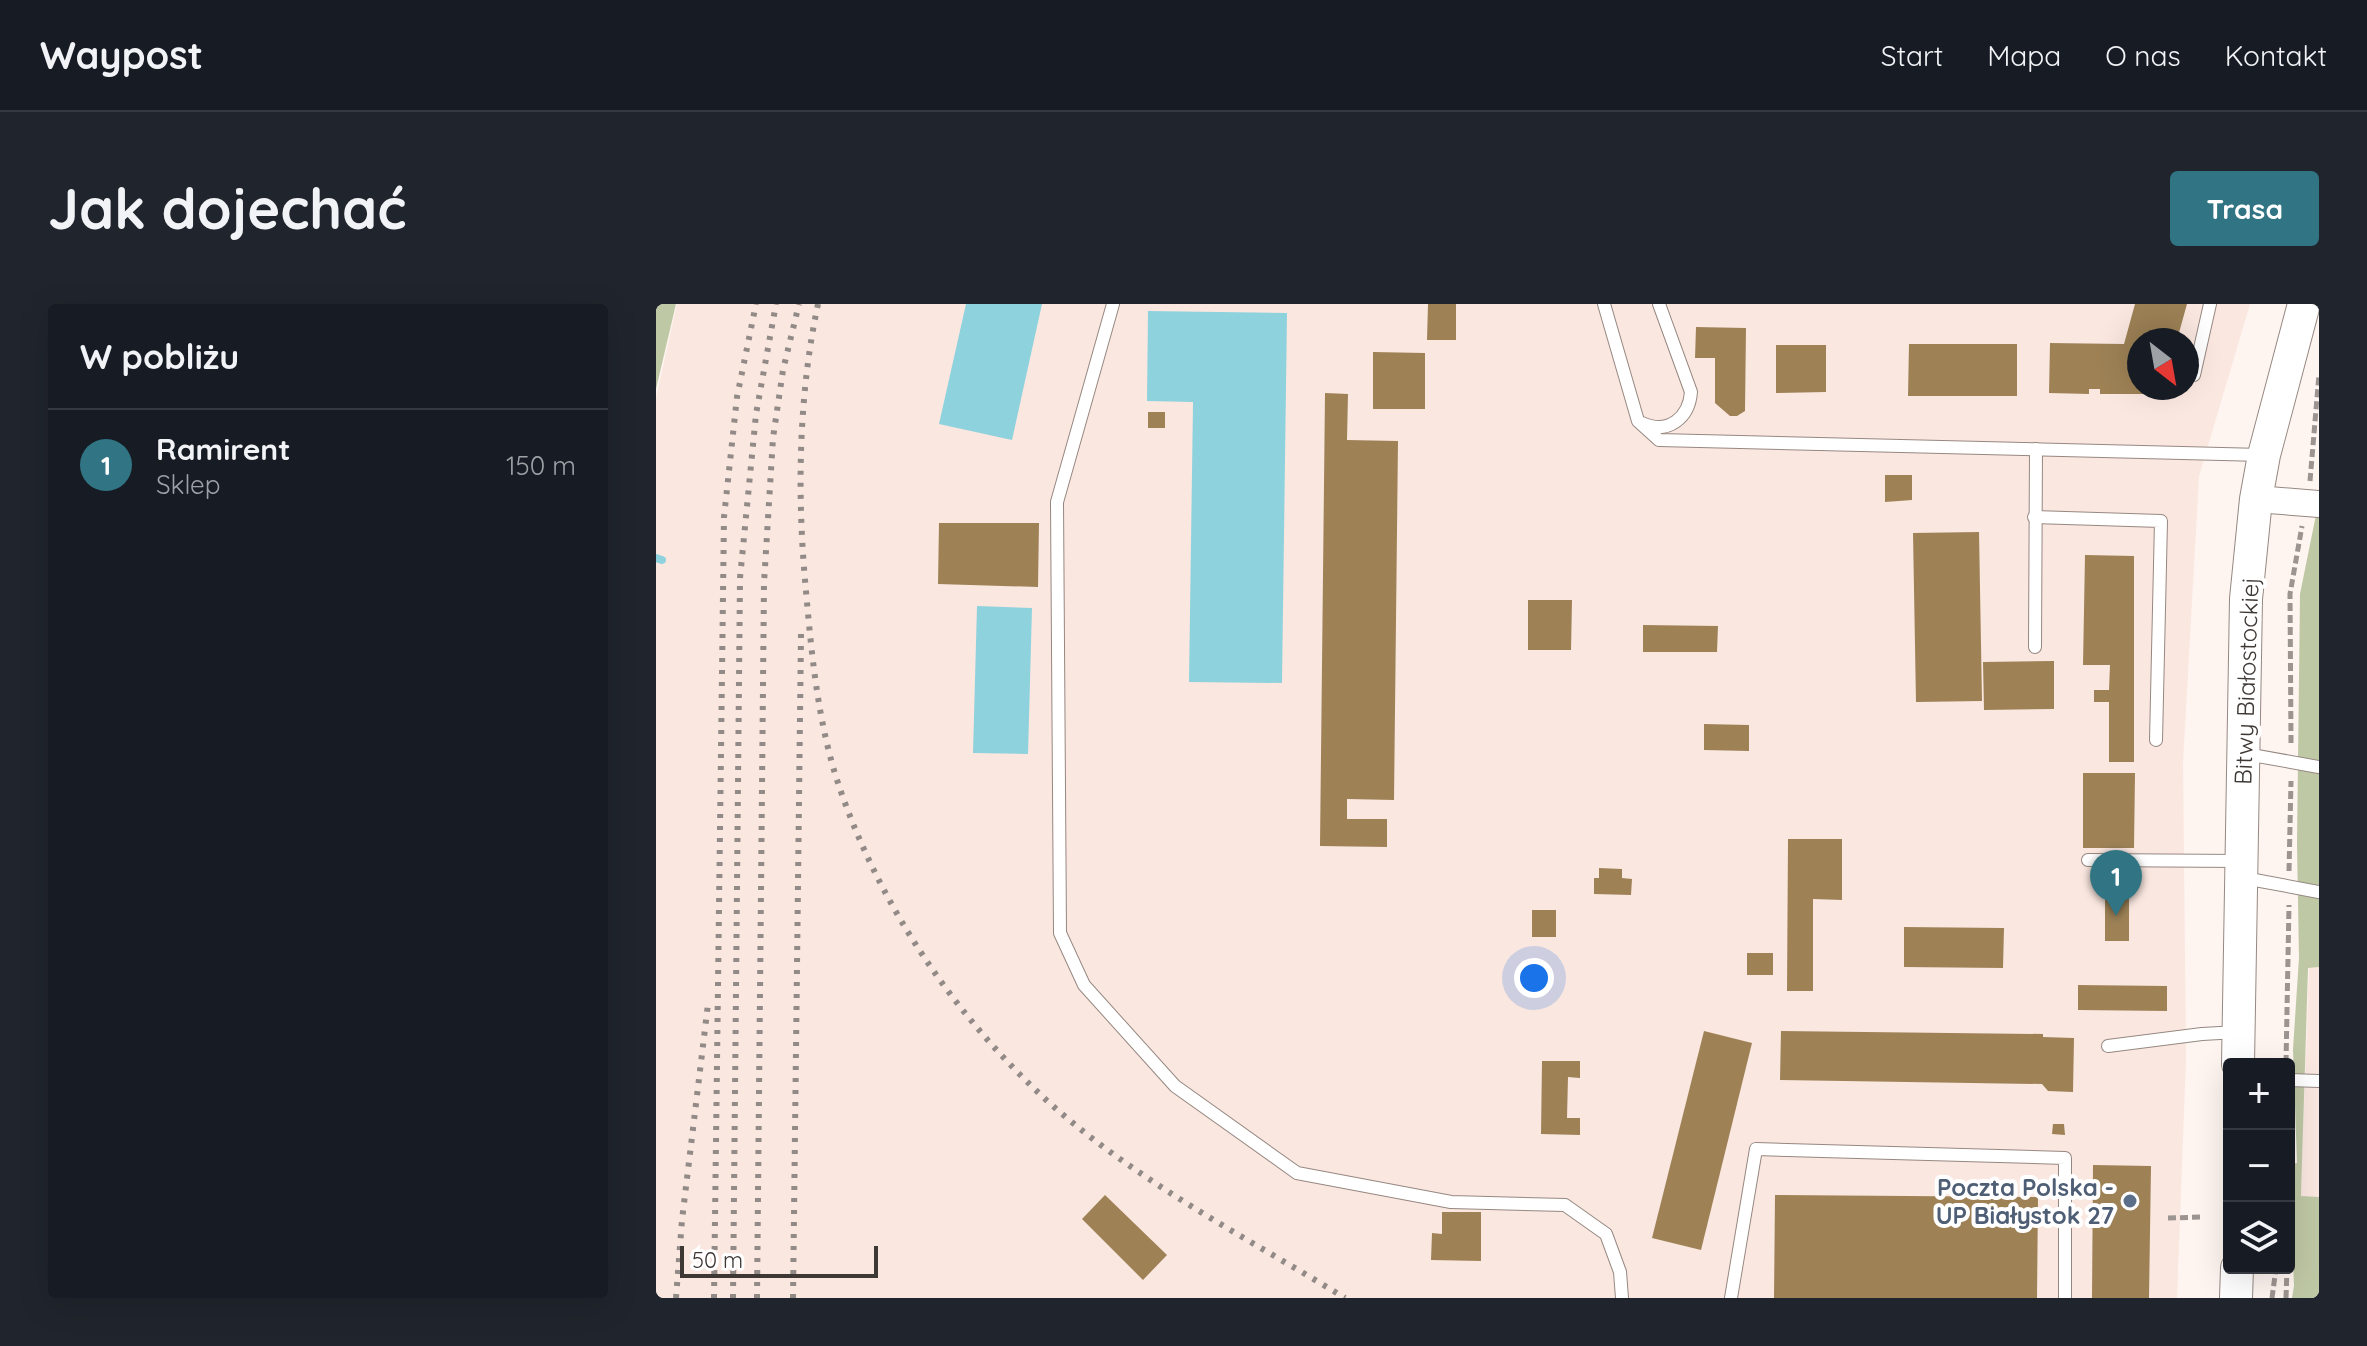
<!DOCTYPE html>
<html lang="pl">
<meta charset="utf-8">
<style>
:root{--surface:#171b24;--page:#20242c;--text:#f1f3f6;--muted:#9ea1a6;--line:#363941;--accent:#317585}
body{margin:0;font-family:Quicksand,sans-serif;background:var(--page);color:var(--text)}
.controls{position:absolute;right:24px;bottom:24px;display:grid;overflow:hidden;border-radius:8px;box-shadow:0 8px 32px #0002}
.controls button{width:72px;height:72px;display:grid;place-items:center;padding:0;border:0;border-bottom:2px solid var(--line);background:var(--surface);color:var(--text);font:40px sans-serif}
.compass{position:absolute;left:1471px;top:24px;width:72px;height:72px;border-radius:50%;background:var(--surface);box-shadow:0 8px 32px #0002;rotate:149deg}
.scale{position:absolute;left:24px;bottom:20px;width:198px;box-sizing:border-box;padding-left:8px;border:4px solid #3e3835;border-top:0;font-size:22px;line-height:28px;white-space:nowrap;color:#3e3835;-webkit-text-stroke:6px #fff;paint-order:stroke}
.you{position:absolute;left:878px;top:674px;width:28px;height:28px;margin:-20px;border:6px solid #fff;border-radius:50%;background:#1a73e8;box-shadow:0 0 0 12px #1a73e833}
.badge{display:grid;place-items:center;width:52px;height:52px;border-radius:50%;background:var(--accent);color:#fff;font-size:26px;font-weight:700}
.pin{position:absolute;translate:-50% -66px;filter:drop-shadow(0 2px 4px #0008)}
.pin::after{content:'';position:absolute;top:42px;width:28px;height:24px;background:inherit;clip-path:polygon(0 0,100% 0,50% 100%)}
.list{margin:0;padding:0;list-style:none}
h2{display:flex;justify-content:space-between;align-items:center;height:104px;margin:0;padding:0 32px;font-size:34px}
h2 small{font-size:26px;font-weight:400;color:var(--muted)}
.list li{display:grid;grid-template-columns:52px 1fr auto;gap:24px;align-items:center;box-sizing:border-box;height:112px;padding:0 32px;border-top:2px solid var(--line)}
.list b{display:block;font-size:30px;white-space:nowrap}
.list p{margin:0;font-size:26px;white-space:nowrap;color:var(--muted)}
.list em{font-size:26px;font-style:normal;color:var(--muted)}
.icon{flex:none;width:44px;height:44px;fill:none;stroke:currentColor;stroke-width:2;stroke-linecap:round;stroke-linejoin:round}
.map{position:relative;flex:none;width:1663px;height:994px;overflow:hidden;border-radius:8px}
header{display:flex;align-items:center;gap:48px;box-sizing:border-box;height:112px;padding:0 40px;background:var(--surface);border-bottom:2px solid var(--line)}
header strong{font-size:38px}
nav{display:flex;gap:44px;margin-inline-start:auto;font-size:28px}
.intro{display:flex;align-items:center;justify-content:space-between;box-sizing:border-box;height:192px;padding:0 48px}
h1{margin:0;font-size:56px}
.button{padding:20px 36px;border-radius:8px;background:var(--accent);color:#fff;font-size:28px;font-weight:700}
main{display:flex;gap:48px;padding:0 48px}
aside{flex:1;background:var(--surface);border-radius:8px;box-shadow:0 8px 32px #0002}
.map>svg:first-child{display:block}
.built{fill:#fae7e0;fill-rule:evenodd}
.green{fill:#bfc8a5}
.water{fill:#8ed2dd}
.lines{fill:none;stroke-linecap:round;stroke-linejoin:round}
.stream{stroke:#8ed2dd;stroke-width:8}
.building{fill:#9e8256}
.service-casing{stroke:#968881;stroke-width:14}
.minor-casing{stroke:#968881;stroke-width:28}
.tertiary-casing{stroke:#968881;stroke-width:34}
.path{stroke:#9c9491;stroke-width:5;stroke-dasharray:8 4;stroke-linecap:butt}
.service{stroke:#fff;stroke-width:12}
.minor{stroke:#fff;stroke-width:26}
.tertiary{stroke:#fff;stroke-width:32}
.rail{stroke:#928a87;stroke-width:6;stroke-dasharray:4 8;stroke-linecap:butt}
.service-dot{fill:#5c6f8a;stroke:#fff;stroke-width:3}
.labels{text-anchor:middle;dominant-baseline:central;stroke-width:8;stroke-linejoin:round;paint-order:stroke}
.street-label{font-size:24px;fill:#3e3835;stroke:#fff}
.service-label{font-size:24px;font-weight:bold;fill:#4e5e75;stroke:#fff;text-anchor:end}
</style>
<header>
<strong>Waypost</strong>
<nav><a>Start</a><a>Mapa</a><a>O nas</a><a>Kontakt</a></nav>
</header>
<div class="intro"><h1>Jak dojechać</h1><a class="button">Trasa</a></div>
<main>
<aside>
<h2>W pobliżu<small></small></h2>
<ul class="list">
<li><span class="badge">1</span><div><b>Ramirent</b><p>Sklep</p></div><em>150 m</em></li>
</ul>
</aside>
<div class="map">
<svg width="1663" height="994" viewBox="0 0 1663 994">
<rect width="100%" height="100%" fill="#fef4f0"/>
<g class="built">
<path d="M21,0H1594L1543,172L1527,458L1530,754L1521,994H0V94ZM1483,36H1531V84H1483Z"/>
<polygon points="1653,663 1663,663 1663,893 1645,893"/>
</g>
<g class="green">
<polygon points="0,0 20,0 0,85"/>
<polygon points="1663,196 1663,663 1652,664 1645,892 1663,893 1663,994 1636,994 1638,982 1633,860 1641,859 1637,745 1643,654 1641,541 1644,290"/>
</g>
<g class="water">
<polygon points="310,0 386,0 356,136 283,120"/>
<polygon points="492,7 631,9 626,379 533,378 537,98 491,97"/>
<polygon points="321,302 376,304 372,450 317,449"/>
</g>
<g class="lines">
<polyline class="stream" points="0,254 6,256"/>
</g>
<g class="building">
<polygon points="772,0 800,0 800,36 771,36"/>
<polygon points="1479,0 1531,0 1521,36 1483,36 1483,84 1508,84 1506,93 1495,90 1444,90 1444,85 1433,85 1433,90 1393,89 1394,39 1468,40"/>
<polygon points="1040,23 1090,24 1089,107 1081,112 1074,112 1059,99 1059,54 1039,54"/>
<polygon points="1253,40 1361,40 1361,92 1252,92"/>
<polygon points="1120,41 1170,41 1170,88 1120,89"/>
<polygon points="717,48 769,49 769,105 717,105"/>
<polygon points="669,89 692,90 691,136 742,137 738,496 691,495 691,515 731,515 731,543 664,542"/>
<rect x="492" y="108" width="17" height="16"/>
<polygon points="1229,171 1256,171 1256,196 1229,198"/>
<polygon points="283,219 383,219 382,283 282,280"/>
<polygon points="1323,228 1326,397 1260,398 1257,229"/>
<polygon points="1429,251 1478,252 1478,458 1453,458 1453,398 1438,398 1438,386 1453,386 1454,361 1427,361"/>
<polygon points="872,296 916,296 915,346 872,346"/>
<polygon points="987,321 1062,322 1061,348 987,348"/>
<polygon points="1398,357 1398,405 1328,406 1327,358"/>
<polygon points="1048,420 1093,421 1093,447 1048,446"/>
<polygon points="1427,469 1479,469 1478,544 1427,544"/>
<polygon points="1132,535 1186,535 1186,596 1157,595 1157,687 1131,687"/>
<polygon points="943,564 966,565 966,574 976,575 975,591 938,590 938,574 943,574"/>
<polygon points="1449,579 1473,580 1473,637 1449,637"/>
<rect x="876" y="606" width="24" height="27"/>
<polygon points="1248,623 1348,624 1347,664 1248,663"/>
<rect x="1091" y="649" width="26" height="22"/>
<polygon points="1422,681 1511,682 1511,707 1422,706"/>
<polygon points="1048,727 1096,739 1045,946 996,934"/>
<polygon points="1125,727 1387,730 1387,733 1418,734 1417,788 1392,787 1386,780 1124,776"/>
<polygon points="886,757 924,757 924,774 912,773 911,814 924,814 924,831 885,830"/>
<polygon points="1397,820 1408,820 1409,831 1396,830"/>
<polygon points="1437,861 1495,862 1493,994 1436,994"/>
<polygon points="449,891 511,951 487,976 426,915"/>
<polygon points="1119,891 1382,893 1381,994 1118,994"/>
<polygon points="786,908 825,908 825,957 775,956 776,929 786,930"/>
</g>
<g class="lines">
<defs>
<g id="service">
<polyline points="457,0 401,198 404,629 428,681 519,782 641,869 795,898 909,901 950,930 964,968 966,994"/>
<polyline points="948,0 982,117 1003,136 1606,151"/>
<polyline points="1538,71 1554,0"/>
<path d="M986,119C1012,131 1033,114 1035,88L1003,0"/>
<polyline points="1378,213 1505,217 1500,436"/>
<polyline points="1379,343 1380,145"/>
<polyline points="1590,450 1663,463"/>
<polyline points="1432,556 1585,557"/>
<polyline points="1588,574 1663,588"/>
<polyline points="1452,742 1546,730 1582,728"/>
<polyline points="1633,776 1663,777"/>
<polyline points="1075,994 1100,845 1409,854 1409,994"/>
</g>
<polyline id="minor" points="1600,195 1663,200"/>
<g id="tertiary">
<polyline points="1582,760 1590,295 1600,195 1608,151 1648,0"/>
<polyline points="1580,994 1581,964"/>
</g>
</defs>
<use href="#service" class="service-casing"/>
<use href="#minor" class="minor-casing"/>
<use href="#tertiary" class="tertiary-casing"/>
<g class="path">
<polyline points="1654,177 1663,70"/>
<polyline points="1635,439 1634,290 1646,222"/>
<polyline points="1633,567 1635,477"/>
<polyline points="1630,759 1633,601"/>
<polyline points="1512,914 1545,913"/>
<polyline points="1616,994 1620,964"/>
<polyline points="1630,994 1631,964"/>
</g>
<use href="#service" class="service"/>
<use href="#minor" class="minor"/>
<use href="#tertiary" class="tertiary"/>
<g class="rail">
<path d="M162,0C143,89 141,185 149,276C155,344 161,417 183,482C223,600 296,708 387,793C476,875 586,931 689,994"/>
<polyline points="20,994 26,916 52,700"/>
<polyline points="58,994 68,213 81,93 100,0"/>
<polyline points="77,994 84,274 100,110 120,0"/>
<polyline points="101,994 108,279 117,134 127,66 143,0"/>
<polyline points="137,994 145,330"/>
</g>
</g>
<circle class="service-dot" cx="1474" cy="897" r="8"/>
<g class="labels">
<g class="street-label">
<text transform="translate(1590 377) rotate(-88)">Bitwy Białostockiej</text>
</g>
<g class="service-label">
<text x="1458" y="883">Poczta Polska -<tspan x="1458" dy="28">UP Białystok 27</tspan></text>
</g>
</g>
</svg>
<div class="controls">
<button>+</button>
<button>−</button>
<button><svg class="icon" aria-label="layers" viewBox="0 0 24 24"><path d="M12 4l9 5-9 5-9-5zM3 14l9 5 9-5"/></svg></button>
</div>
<svg class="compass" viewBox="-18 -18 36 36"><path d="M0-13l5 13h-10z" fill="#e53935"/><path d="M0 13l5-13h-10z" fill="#9ea1a6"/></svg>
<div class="scale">50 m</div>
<div class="you"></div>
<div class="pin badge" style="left:1460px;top:612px">1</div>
</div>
</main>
